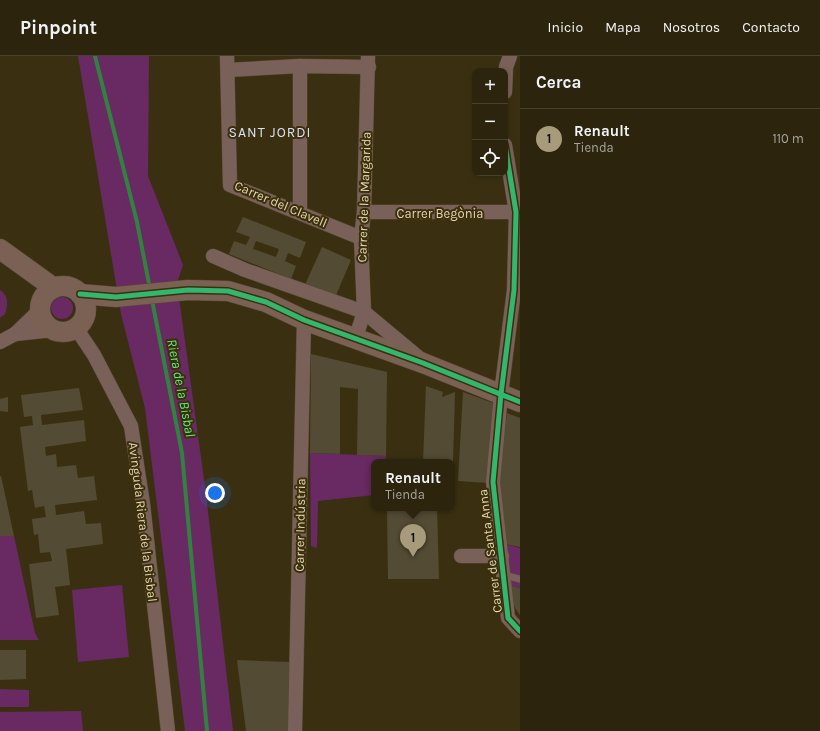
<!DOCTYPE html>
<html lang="es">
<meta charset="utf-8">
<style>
:root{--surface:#2c240d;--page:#38301b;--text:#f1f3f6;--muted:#a6a49d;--line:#48412e;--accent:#a79b7b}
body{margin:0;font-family:Karla,sans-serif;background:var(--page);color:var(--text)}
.controls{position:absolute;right:12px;top:12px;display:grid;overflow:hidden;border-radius:8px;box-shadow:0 2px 6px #0003}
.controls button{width:36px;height:36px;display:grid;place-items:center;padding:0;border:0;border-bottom:1px solid var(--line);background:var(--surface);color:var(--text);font:20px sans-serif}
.you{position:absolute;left:215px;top:437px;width:14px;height:14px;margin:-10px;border:3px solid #fff;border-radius:50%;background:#1a73e8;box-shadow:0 0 0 6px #1a73e833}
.badge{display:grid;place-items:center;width:26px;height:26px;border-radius:50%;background:var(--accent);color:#111;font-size:13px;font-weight:700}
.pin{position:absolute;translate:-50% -33px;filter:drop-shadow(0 1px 2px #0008)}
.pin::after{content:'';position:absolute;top:21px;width:14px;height:12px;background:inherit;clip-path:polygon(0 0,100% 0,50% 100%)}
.popup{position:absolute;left:371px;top:403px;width:84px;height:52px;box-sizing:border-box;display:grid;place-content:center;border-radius:8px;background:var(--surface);filter:drop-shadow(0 1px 3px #0005);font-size:13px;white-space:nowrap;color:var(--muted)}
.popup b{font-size:15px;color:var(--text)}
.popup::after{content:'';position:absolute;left:50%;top:100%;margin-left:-8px;border:8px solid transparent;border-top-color:var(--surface)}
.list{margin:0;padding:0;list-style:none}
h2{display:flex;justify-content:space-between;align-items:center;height:52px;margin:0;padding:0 16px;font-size:17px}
h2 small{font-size:13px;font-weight:400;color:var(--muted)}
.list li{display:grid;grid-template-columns:26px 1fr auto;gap:12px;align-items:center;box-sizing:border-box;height:60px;padding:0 16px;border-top:1px solid var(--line)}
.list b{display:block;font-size:15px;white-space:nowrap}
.list p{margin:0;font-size:13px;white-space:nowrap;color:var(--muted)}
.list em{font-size:13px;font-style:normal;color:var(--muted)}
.icon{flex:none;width:22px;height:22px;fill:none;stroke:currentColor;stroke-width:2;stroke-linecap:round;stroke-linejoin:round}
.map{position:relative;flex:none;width:520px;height:675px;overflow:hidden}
header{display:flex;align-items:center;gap:24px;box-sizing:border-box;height:56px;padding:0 20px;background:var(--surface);border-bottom:1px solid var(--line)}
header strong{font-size:19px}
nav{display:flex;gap:22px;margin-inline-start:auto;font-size:14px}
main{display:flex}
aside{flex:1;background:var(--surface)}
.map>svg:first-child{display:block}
.green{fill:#692962}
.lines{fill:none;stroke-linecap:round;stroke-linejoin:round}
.stream{stroke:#328141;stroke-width:4}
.building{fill:#544b34;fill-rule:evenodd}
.lane-casing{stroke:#554c32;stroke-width:8}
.street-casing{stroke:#554c32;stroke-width:15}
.secondary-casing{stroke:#554c32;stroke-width:21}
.lane{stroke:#796159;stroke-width:7}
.street{stroke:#796159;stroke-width:14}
.secondary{stroke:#7b6054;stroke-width:20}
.cycleway-casing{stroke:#3c2f0b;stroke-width:8}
.cycleway{stroke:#33b770;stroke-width:5}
.labels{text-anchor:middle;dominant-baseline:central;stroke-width:4;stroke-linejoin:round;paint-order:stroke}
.street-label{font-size:13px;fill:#e2d5b4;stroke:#3c2f0b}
.neighbourhood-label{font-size:14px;letter-spacing:1px;fill:#d6e1fd;stroke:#3c2f0b}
.water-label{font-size:14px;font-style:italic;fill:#5ceb7e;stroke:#3c2f0b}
</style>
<header>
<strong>Pinpoint</strong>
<nav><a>Inicio</a><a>Mapa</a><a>Nosotros</a><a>Contacto</a></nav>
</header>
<main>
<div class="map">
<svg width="520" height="675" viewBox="0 0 520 675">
<rect width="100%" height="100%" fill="#3a3011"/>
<g class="green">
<polygon points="78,0 149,0 148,120 183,209 177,227 206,438 233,675 185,675 145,352 121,258"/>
<path d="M0,234C9,239 8,250 5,258L0,262Z"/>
<circle cx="62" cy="252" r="11"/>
<polygon points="310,397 386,400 385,406 374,406 374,439 318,445 317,492 311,490"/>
<polygon points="0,480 14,480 35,577 39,584 0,584"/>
<polygon points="506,488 520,492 520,532 509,529"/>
<polygon points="122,529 129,601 78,606 72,534"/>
<polygon points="0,633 29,634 29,651 0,651"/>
<polygon points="81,655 83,675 0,675 0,656"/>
</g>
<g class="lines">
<g class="stream">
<polyline points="95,0 137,166 150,233"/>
<polyline points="152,244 182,397 207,675"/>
</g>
</g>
<g class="building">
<path d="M243,161L306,186L300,202L288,197L285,205L296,210L291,223L229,198L234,185L246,189L250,181L236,176ZM256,185L279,193L276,201L253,193Z"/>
<polygon points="322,191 351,204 334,244 304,231"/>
<polygon points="311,298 387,316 386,400 357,399 358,333 340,331 340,398 310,397"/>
<polygon points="426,330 443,336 442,341 455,336 453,406 423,406"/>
<polygon points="79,332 83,354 41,359 42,369 84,364 86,385 45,391 46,400 56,398 57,411 76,409 78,422 94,420 97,444 55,449 56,459 84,455 86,468 101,467 103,488 66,493 70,529 55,531 59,559 36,562 29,508 52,505 50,496 40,497 38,478 34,479 32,463 46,461 44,450 35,452 32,434 28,435 20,371 33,369 32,360 24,361 21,339"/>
<polygon points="463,336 493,347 488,427 458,425"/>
<polygon points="8,341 8,356 0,355 0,343"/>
<polygon points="507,357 520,362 520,491 506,488 498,426"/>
<polygon points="0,420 1,420 14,480 0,480"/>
<polygon points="387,452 437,452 439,523 388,523"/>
<polygon points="509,529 520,532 520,559 515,552"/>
<polygon points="0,594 26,594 26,623 0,624"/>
<polygon points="237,604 290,606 289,675 246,675"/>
</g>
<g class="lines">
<defs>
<polyline id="lane" points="504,519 520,523"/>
<g id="street">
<polyline points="227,0 230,129 361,182"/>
<polyline points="228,14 300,10 369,11"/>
<polyline points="505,36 506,11 510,0"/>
<polyline points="505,89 516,156 514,234 501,338 493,426 508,562 520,575"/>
<polyline points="364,156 520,156"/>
<polyline points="300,157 300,10"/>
<polyline points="213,200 245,214 364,256 418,301"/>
<polyline points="76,272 94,299 131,370 143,448 168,675"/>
<polyline points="15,278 53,274"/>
<polyline points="356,281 364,256 361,182 364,156 368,0"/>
<polyline points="0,286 15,278 40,254"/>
<polyline points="461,500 502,500"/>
<polyline points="295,675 304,264"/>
</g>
<g id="secondary">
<polyline points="0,193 54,232"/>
<circle cx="63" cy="253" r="23"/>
<polyline points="80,238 116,241 188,234 228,235 266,246 304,264 423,307 520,346"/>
</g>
</defs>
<use href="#lane" class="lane-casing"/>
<use href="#street" class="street-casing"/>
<use href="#secondary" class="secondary-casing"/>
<use href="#lane" class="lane"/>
<use href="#street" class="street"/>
<use href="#secondary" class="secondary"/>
<defs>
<g id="cycleway">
<polyline points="505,89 516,156 514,234 501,338 493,426 508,562 520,575"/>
<polyline points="80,238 116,241 188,234 228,235 266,246 304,264 423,307 520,346"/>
</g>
</defs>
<use href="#cycleway" class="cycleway-casing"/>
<use href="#cycleway" class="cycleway"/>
</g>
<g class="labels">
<g class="street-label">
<text transform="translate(364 141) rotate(-88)">Carrer de la Margarida</text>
<text transform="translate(281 148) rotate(23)">Carrer del Clavell</text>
<text x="440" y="157">Carrer Begònia</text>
<text transform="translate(143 466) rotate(83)">Avinguda Riera de la Bisbal</text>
<text transform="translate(300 469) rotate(-89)">Carrer Indústria</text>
<text transform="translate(490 495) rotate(-97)">Carrer de Santa Anna</text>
</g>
<g class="neighbourhood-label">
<text x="270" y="76">SANT JORDI</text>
</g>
<g class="water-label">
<text transform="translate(181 332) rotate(79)">Riera de la Bisbal</text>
</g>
</g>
</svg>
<div class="controls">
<button>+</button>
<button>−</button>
<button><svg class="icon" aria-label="locate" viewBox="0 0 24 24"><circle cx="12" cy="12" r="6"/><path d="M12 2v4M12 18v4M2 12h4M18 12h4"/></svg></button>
</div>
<div class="you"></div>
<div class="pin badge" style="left:413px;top:501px">1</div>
<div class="popup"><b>Renault</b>Tienda</div>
</div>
<aside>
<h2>Cerca<small></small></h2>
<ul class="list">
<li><span class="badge">1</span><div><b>Renault</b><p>Tienda</p></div><em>110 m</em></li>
</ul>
</aside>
</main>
